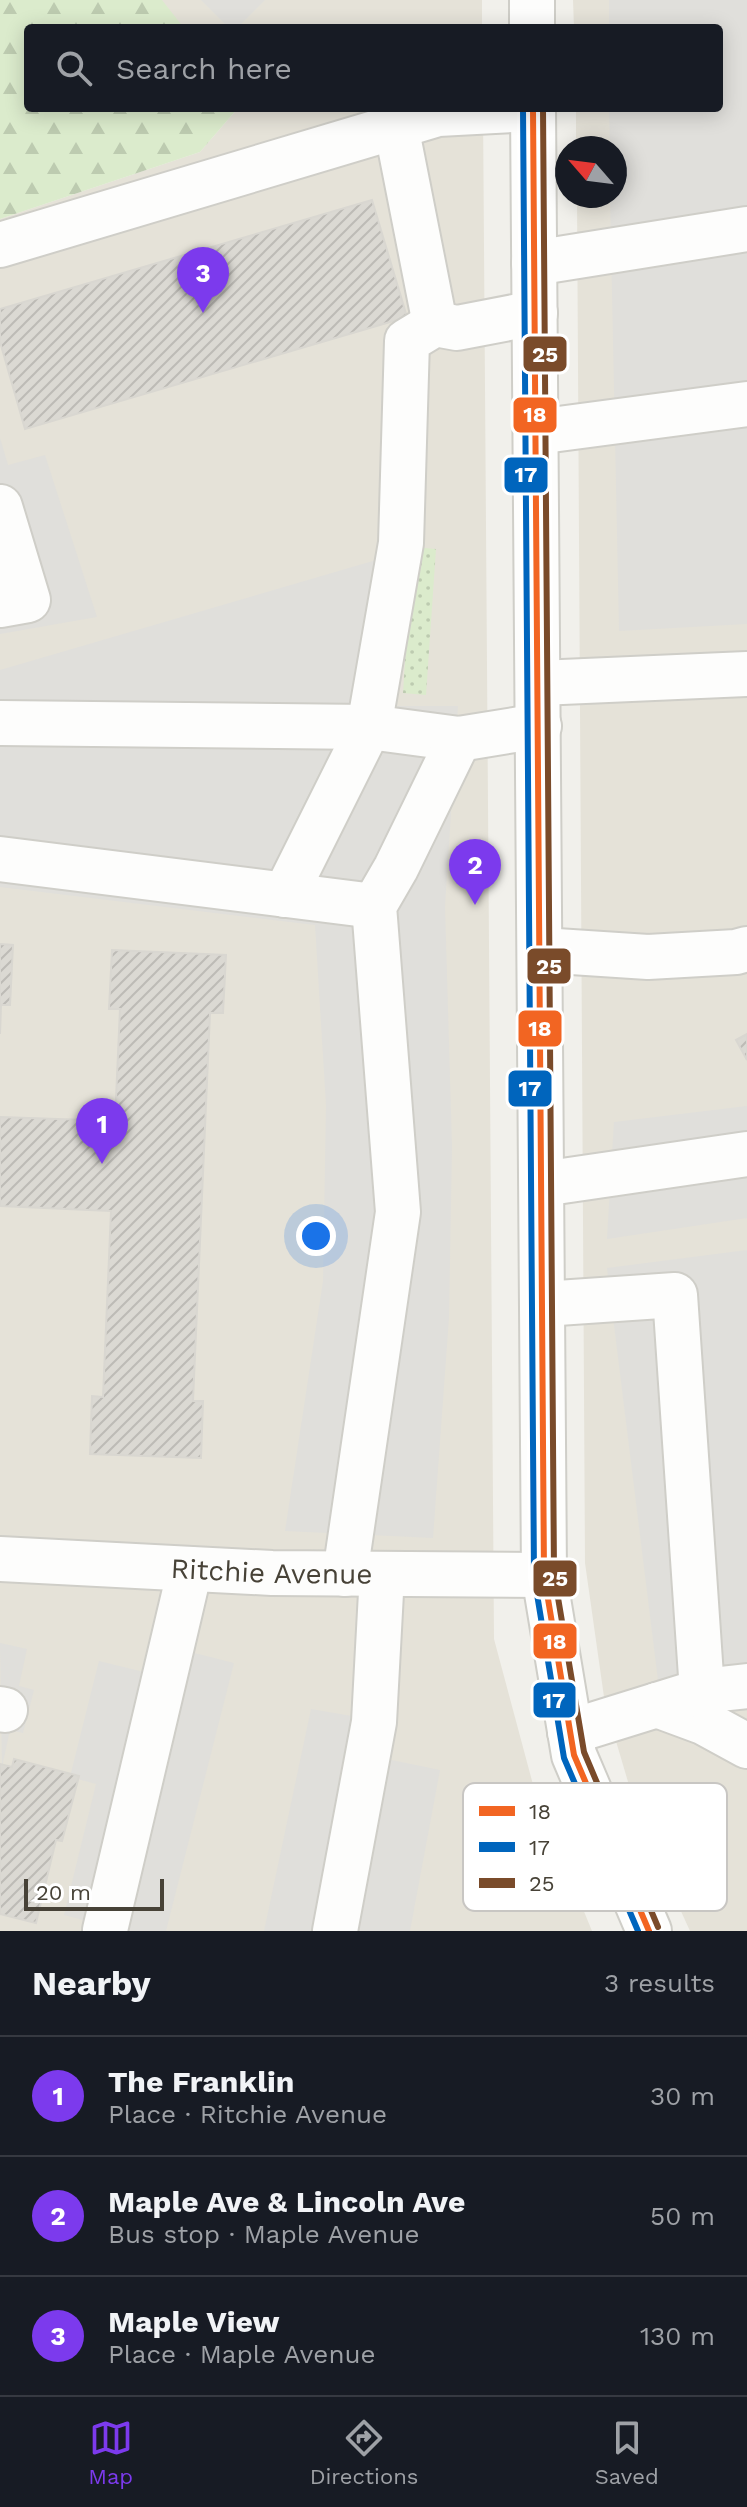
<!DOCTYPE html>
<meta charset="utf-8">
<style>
:root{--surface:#171b24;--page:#242831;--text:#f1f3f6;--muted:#9ea1a6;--line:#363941;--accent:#7c3aed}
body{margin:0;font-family:"Work Sans",sans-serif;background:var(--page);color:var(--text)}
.compass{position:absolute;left:555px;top:136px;width:72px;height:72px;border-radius:50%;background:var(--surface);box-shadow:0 4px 20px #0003;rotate:298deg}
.scale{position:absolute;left:24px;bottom:20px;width:140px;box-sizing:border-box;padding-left:8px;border:4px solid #474237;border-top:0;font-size:22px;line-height:28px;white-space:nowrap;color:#474237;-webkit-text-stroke:6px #fff;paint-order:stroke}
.you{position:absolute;left:316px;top:1236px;width:28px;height:28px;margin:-20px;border:6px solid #fff;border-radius:50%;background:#1a73e8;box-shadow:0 0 0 12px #1a73e833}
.badge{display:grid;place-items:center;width:52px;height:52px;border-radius:50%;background:var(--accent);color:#fff;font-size:26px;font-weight:700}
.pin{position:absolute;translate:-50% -66px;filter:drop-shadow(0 2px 4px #0008)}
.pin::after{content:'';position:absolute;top:42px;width:28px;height:24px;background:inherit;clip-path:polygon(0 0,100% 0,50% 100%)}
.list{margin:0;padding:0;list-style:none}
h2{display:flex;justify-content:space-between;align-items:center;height:104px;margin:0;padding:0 32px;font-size:34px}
h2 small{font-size:26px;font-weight:400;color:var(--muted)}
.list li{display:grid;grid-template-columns:52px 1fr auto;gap:24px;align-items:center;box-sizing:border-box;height:120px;padding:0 32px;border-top:2px solid var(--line)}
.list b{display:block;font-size:30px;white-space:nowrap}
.list p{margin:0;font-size:26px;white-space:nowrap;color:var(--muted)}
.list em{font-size:26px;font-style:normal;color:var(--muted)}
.icon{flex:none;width:44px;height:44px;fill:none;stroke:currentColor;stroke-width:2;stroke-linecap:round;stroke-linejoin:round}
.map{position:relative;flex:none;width:747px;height:1931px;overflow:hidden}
.search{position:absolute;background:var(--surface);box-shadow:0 4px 20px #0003;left:24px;right:24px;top:24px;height:88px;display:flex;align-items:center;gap:20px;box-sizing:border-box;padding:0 28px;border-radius:8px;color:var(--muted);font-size:30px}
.sheet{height:464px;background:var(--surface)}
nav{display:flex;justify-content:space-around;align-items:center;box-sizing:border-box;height:112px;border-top:2px solid var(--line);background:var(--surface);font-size:22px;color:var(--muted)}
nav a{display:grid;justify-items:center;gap:4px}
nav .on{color:var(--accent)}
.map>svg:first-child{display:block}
.residential{fill:#e5e2d8}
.grass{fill:url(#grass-dots)}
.forest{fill:url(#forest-firs)}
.parking{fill:#e0dfdb}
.building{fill:url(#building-hatch);stroke:#d9d7d1;stroke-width:2}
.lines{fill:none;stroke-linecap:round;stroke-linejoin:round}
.minor-casing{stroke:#cfcec8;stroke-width:48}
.minor{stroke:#fdfdfc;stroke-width:44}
.bus-1-casing{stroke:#fff;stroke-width:12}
.bus-2-casing{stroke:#fff;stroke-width:12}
.bus-3-casing{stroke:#fff;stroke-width:12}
.bus-1{stroke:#f26522;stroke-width:6}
.bus-2{stroke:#0065bd;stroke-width:6}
.bus-3{stroke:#7a4b2a;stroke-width:6}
.labels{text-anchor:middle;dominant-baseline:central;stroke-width:7;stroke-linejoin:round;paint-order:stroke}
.street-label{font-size:28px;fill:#474237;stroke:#fff}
.key{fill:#fff;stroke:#c8c6c3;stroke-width:2}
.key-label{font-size:22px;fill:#474237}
.line-badge{stroke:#fff;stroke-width:3}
.badge-label{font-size:22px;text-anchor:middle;font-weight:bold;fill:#fff}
</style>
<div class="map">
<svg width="747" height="1931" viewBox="0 0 747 1931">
<defs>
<pattern id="grass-dots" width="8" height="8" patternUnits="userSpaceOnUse" patternTransform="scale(2)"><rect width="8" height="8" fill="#dbebcc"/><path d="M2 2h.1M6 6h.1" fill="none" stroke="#bdcbb0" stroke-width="1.8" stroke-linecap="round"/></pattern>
<pattern id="forest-firs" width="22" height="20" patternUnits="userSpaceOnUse" patternTransform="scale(2)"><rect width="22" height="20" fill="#dbebcc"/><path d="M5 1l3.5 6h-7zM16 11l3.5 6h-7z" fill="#bdcbb0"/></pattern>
<pattern id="building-hatch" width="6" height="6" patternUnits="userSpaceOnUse" patternTransform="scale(2)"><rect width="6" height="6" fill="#dbd9d3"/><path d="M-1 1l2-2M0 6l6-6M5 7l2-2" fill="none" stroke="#bdbbb6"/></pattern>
</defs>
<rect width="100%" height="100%" fill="#f1f0eb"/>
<g class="residential">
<polygon points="151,0 482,0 482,28 175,28"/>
<polygon points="573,0 747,0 747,1931 690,1931 639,1819 605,1704 585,1563 577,196 615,196 615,148 576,148 576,108 719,108 719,28 574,28"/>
<polygon points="238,108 483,108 494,1639 535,1792 592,1931 0,1931 0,219 200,152"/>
</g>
<polygon class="grass" points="412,547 436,549 426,695 403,693"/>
<polygon class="forest" points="0,0 162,0 184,28 28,28 28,108 238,108 200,152 0,219"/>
<g class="parking">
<polygon points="201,0 265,0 237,28 229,28"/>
<polygon points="609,0 747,0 747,624 619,631 610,196 615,196 615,148 610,148 609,108 719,108 719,28 609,28"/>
<polygon points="0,438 8,465 45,455 97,617 0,634"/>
<polygon points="407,551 394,706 458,706 445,906 452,1146 449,1318 433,1538 285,1531 323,1281 326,1105 315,925 0,887 0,670"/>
<polygon points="747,1106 747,1218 607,1239 614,1122"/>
<polygon points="747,1250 747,1668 658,1680 607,1268"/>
<polygon points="0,1643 27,1649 19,1686 34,1690 23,1733 10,1730 2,1767"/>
<polygon points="155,1643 234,1663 166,1931 125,1931 64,1915 96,1784 70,1777 99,1661 148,1673"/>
<polygon points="311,1709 352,1716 348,1751 440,1770 410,1931 264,1931"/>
</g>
<g class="building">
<polygon points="372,200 407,317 25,429 0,342 0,309"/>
<polygon points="0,944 13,945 10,1005 1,1005 0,1034"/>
<polygon points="112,950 226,955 223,1013 210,1013 193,1401 203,1401 201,1458 90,1454 92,1396 103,1397 111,1211 0,1206 0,1117 115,1121 120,1009 109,1009"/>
<polygon points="747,1034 747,1060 736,1040"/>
<polygon points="14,1759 79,1776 62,1841 56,1840 36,1923 0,1914 0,1764 12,1767"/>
</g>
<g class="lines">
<defs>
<g id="minor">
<polyline points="532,0 532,28"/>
<polyline points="533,108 544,1575 574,1755 649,1931"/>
<polyline points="396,126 435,324"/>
<polyline points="0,245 438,114 533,109"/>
<polyline points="534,263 747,229"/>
<polyline points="536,432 747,404"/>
<polyline points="0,507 28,600 0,605"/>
<polyline points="539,683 747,674"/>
<polyline points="0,723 369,727 459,739 539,726"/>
<polyline points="0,859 374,906"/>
<polyline points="285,895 369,727 401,543 407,341 435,324 457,328 535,313"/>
<polyline points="541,950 648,957 736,952 747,949"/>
<polyline points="542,1184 747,1154"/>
<polyline points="543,1304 675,1295 702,1691"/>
<path id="s1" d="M0,1559L272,1573L544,1575"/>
<polyline points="345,1574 398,1212 374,906 396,868 459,739"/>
<polyline points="657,1705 703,1722 747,1746"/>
<polyline points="0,1709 5,1710"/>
<polyline points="570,1732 702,1691 747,1686"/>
<polyline points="105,1930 190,1569"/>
<polyline points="335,1931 374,1722 382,1574"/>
</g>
</defs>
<use href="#minor" class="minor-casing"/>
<use href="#minor" class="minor"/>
<defs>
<polyline id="bus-1" points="533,108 544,1575 574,1755 649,1931"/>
<polyline id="bus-2" points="523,108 534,1576 564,1758 638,1931"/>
<polyline id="bus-3" points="543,108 554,1574 584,1752 658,1927"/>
</defs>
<use href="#bus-1" class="bus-1-casing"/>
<use href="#bus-2" class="bus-2-casing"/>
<use href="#bus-3" class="bus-3-casing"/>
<use href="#bus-1" class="bus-1"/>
<use href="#bus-2" class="bus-2"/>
<use href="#bus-3" class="bus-3"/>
</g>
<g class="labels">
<g class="street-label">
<text stroke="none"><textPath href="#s1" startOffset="272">Ritchie Avenue</textPath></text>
</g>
</g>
<rect x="463" y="1783" width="264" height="128" rx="12" class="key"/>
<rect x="479" y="1806" width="36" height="10" fill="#f26522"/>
<rect x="479" y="1842" width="36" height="10" fill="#0065bd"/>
<rect x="479" y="1878" width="36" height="10" fill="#7a4b2a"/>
<g class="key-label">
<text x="529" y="1819">18</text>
<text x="529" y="1855">17</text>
<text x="529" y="1891">25</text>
</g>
<g class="line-badge">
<rect x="522" y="335" width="46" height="38" rx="8" fill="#7a4b2a"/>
<rect x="512" y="396" width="46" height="38" rx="8" fill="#f26522"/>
<rect x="503" y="456" width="46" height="38" rx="8" fill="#0065bd"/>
<rect x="526" y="947" width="46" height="38" rx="8" fill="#7a4b2a"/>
<rect x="517" y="1009" width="46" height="39" rx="8" fill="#f26522"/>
<rect x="507" y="1069" width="46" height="39" rx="8" fill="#0065bd"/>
<rect x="532" y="1559" width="46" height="39" rx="8" fill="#7a4b2a"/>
<rect x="532" y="1622" width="46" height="38" rx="8" fill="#f26522"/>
<rect x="532" y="1681" width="45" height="38" rx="8" fill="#0065bd"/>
</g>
<g class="badge-label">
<text x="545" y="362">25</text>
<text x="535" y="422">18</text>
<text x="526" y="482">17</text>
<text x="549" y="974">25</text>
<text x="540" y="1036">18</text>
<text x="530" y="1096">17</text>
<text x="555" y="1586">25</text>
<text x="555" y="1649">18</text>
<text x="554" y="1708">17</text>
</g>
</svg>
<svg class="compass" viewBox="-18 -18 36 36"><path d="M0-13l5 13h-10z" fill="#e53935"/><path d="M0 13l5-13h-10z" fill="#9ea1a6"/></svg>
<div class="scale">20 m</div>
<div class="you"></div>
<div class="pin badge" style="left:102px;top:1164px">1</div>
<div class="pin badge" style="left:475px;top:905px">2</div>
<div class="pin badge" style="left:203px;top:313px">3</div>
<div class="search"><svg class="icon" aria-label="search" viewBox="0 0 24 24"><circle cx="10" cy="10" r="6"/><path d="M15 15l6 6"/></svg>Search here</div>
</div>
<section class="sheet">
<h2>Nearby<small>3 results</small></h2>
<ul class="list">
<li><span class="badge">1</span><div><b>The Franklin</b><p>Place · Ritchie Avenue</p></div><em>30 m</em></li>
<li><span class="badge">2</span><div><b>Maple Ave &amp; Lincoln Ave</b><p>Bus stop · Maple Avenue</p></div><em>50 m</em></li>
<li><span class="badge">3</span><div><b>Maple View</b><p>Place · Maple Avenue</p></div><em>130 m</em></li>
</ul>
</section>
<nav>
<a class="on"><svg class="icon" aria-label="map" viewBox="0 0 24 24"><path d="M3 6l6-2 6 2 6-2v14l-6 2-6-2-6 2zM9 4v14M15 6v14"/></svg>Map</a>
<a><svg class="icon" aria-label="directions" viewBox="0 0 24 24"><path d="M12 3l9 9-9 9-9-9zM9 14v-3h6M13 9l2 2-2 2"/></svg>Directions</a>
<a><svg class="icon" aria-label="saved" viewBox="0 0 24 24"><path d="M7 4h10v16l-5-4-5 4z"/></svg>Saved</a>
</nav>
